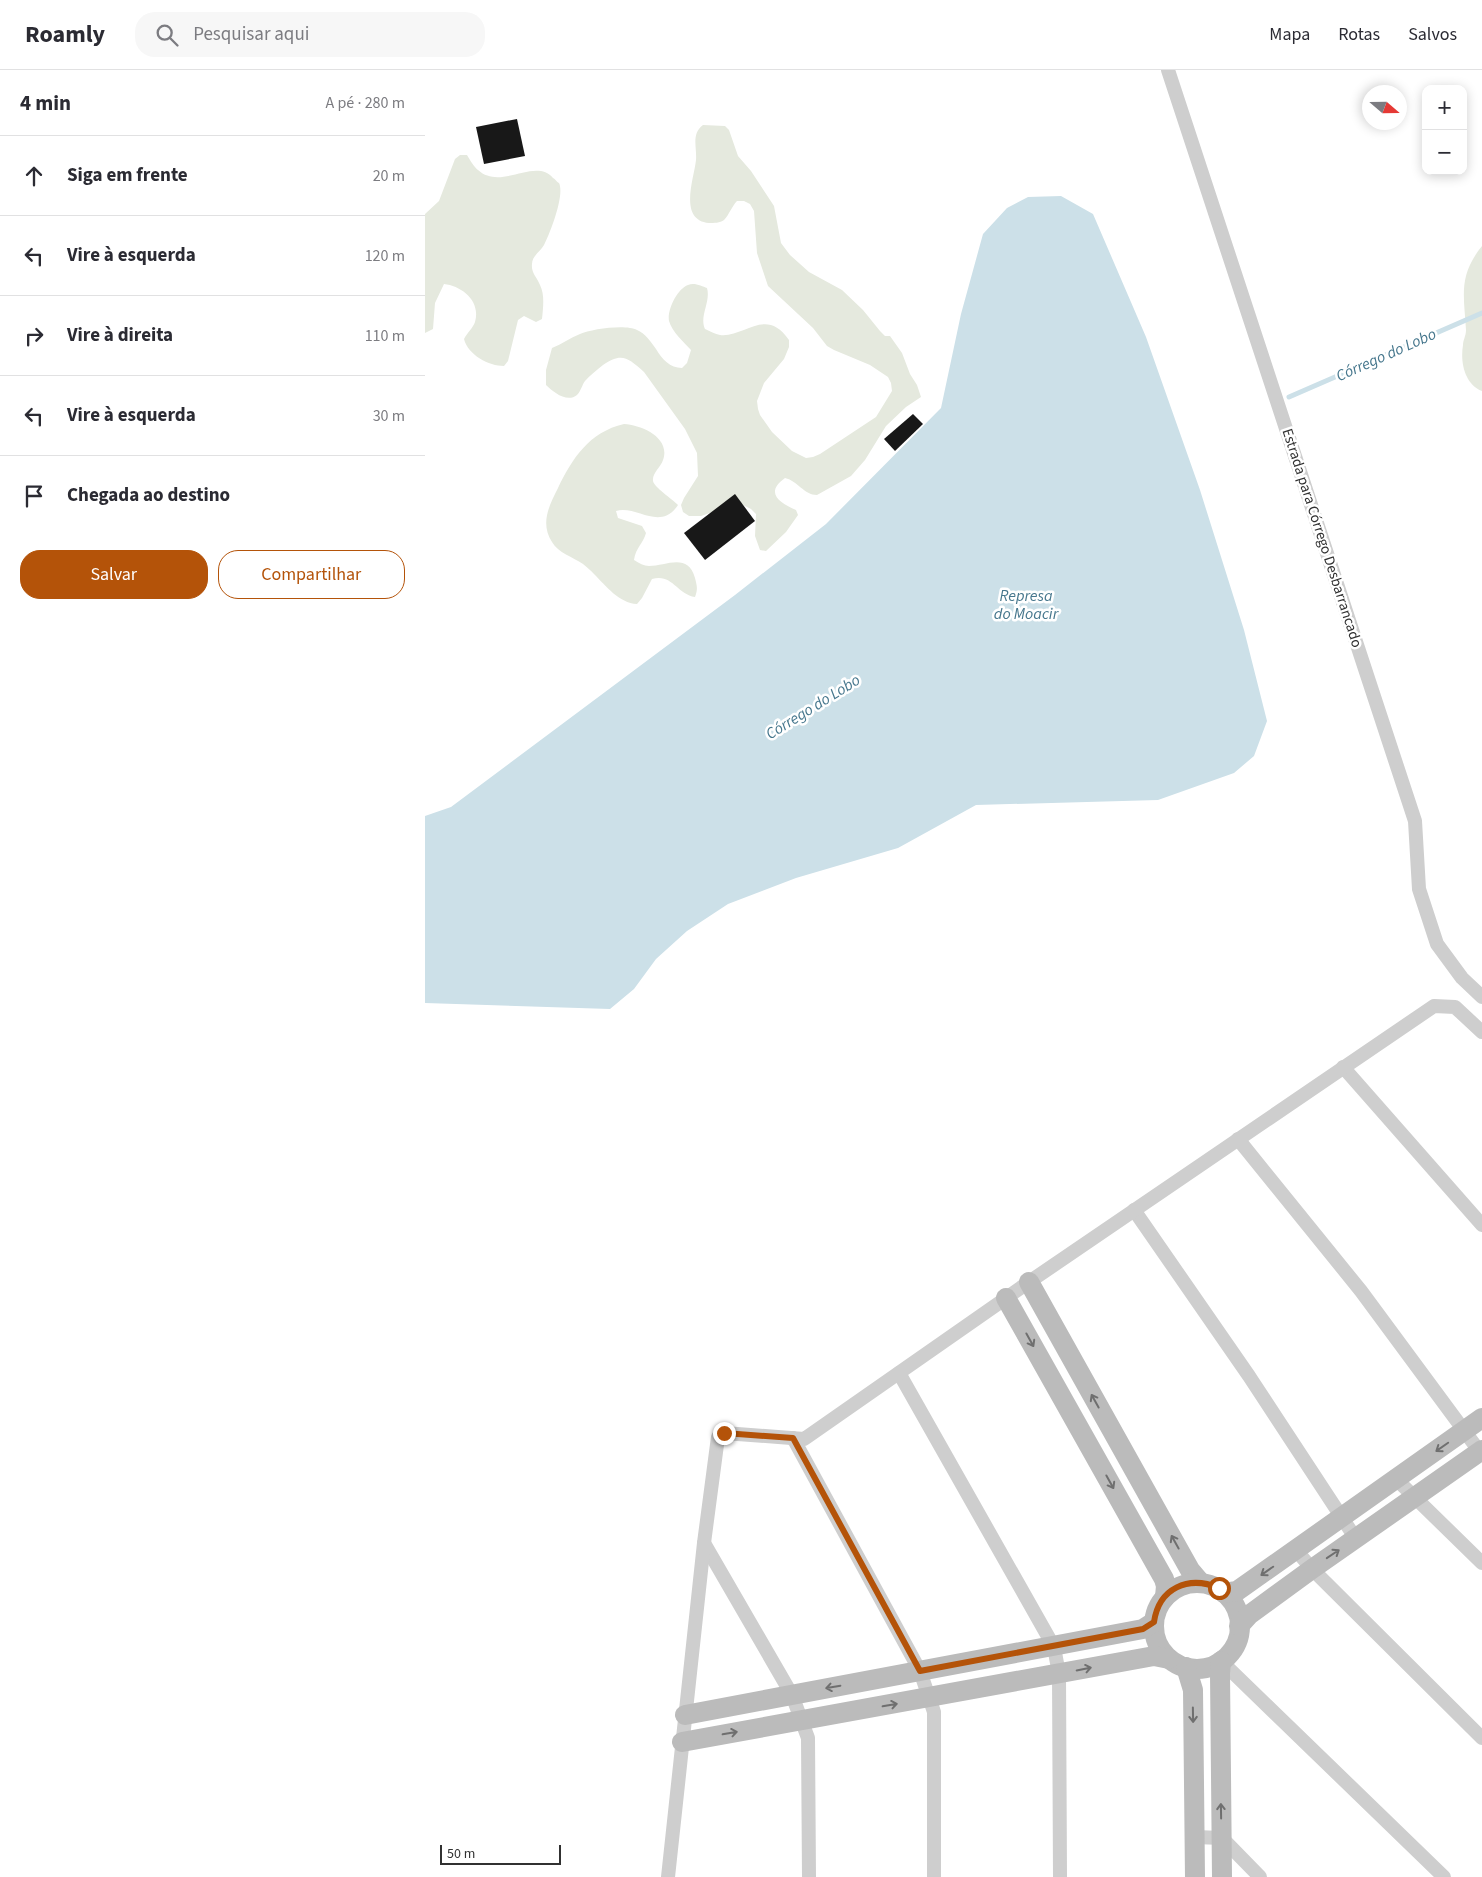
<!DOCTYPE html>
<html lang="pt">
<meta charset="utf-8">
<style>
:root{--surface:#fff;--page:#f7f7f7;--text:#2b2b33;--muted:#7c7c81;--line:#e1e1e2;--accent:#b45309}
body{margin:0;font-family:"Source Sans 3",sans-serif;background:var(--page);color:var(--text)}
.controls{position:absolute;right:15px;top:15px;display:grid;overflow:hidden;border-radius:10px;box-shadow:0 2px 12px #0003}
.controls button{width:45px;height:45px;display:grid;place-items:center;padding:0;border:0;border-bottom:1px solid var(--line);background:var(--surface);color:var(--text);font:25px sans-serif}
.compass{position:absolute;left:937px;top:15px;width:45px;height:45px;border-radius:50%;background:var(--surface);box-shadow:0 2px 12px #0003;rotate:110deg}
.scale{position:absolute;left:15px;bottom:12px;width:121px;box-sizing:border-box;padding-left:5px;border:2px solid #313131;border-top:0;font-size:14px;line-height:18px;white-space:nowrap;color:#313131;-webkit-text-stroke:4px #fff;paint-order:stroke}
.stop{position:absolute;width:15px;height:15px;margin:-11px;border:4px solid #b45309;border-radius:50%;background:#fff}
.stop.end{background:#b45309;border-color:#fff;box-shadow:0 1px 5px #0008}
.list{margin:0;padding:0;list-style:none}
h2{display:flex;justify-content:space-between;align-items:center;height:65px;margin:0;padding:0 20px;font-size:21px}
h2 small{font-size:16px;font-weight:400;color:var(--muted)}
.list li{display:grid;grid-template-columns:32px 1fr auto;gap:15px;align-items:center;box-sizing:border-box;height:80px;padding:0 20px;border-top:1px solid var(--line)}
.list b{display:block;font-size:19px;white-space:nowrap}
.list em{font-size:16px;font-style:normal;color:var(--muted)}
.actions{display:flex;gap:10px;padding:15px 20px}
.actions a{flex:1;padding:11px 0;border:1px solid var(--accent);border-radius:20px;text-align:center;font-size:18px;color:var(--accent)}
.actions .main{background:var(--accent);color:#fff}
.icon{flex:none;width:28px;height:28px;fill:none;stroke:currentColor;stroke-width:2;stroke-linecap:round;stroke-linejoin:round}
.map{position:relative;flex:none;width:1057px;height:1807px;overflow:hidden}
header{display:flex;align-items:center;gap:30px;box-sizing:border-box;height:70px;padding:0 25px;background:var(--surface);border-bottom:1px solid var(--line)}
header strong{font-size:24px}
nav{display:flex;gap:28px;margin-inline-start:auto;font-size:18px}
.search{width:350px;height:45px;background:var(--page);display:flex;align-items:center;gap:12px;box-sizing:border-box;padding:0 18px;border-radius:20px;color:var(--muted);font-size:19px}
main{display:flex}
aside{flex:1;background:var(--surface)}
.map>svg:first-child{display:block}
.green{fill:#e5e9de}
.water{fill:#cce0e8}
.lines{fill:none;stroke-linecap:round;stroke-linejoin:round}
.stream{stroke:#cce0e8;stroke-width:5}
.building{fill:#181818}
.street{stroke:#cecece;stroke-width:14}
.secondary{stroke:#bbb;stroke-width:20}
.oneway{stroke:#6f6f6f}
.route{stroke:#b45309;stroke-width:6}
.labels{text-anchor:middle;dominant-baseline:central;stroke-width:5;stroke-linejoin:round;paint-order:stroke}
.street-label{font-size:15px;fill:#313131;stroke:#fff}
.water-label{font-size:16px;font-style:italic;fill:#46778d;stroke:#fff}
</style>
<header>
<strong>Roamly</strong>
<div class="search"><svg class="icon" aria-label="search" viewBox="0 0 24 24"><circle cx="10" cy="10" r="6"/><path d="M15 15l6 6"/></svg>Pesquisar aqui</div>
<nav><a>Mapa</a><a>Rotas</a><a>Salvos</a></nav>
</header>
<main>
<aside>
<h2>4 min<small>A pé · 280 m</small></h2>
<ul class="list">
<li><svg class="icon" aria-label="ahead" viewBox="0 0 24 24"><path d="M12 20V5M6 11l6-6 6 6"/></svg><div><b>Siga em frente</b></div><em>20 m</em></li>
<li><svg class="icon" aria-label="left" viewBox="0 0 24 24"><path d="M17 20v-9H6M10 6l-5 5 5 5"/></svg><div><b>Vire à esquerda</b></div><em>120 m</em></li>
<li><svg class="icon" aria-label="right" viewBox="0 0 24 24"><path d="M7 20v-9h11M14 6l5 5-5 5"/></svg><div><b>Vire à direita</b></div><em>110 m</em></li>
<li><svg class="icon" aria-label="left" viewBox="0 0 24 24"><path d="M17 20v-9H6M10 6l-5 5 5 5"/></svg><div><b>Vire à esquerda</b></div><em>30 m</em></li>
<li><svg class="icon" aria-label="arrive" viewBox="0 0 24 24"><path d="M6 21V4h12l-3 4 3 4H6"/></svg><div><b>Chegada ao destino</b></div></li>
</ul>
<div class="actions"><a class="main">Salvar</a><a>Compartilhar</a></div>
</aside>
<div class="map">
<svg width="1057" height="1807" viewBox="0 0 1057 1807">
<rect width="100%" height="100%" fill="#fff"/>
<g class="green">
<path d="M278,55L300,56L304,60L313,86L326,101L349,136L356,173L365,185L384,202L417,220L438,240L455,261L460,266H465L477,283L485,304L492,315L496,327L481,337L461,356L440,390L426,406L392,425C379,425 373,411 360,408C339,423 355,433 371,440L373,445L361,462L341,481L335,480L330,466L331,444L326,439L314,433L276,446H264L258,442L256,435L259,428L273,406L272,383L260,359L219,302C203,288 197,282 178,295C172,300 165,305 160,311C157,315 156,321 152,325C142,333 128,322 121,315V300L127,278C137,274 145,268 155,264C166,259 201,254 212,260C220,263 226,272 231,279C237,289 245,298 257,298L262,293L266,280C259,272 247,262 244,251C242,240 252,219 263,215C269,212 277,216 282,218C286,232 274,246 280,259C285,261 290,264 295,265C319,268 341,236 364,270V277L359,289L339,313L332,331L333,339L335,345L347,362L367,381L381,388L388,387L395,384L451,347L467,321L466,313L463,307L445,295L409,280L402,276L388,258L343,216L332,183L329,141L325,134L319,131H312C307,136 304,145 299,150C295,153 289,153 284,153C253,150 269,109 271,90C272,77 266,64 278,55Z"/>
<path d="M35,85H42C45,90 49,97 53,100C76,121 110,87 128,108C129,108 133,113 134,113C140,125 125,163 119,175C115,182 107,186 107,194C106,203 112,207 115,215C120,225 118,238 117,249L111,252L99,246L93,250L83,291L79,296C64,296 43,285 39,269C42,263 48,258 50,252C56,231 37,216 19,214L10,233L8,259L0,263V144L14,131L30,89Z"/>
<path d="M1057,176V321C1040,314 1035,293 1038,275C1038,270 1041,266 1041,260C1039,225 1033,206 1057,176Z"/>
<path d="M199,354C217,355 246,368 238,390C236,397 227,403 228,411C229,417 247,429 253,435C235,462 212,435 191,441L193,448L217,456L221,463C218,474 211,477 209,490C214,493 219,496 224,496C241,496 263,482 270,508C272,516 273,519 270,527C252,524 247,503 227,509L217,528L212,534C194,533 181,516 169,504C166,501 162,497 158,494C148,487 133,483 127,472C115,453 124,436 133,418C147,389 164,362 199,354Z"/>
</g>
<polygon class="water" points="636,126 668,144 721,267 775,420 819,560 842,651 829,686 809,703 733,730 551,735 473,778 371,808 303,834 262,861 231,889 209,919 185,939 0,933 0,746 26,737 310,525 401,454 516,338 536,244 558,164 582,138 603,127"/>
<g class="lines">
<polyline class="stream" points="864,327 1057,243"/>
</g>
<g class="building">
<polygon points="92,49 100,86 59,94 51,57"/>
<polygon points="488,344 498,354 470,381 459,369"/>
<polygon points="310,424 330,451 280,490 259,463"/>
</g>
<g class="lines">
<g class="street">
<polyline points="743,0 990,751 994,819 1012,874 1037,908 1057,927"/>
<polyline points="918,997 1057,1155"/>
<polyline points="813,1069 936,1221 1055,1382"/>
<polyline points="709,1140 824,1306 931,1469"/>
<polyline points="474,1303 629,1577 634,1604 635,1807"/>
<polyline points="368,1368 495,1601 509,1642 509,1807"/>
<polyline points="971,1409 1057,1493"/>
<polyline points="279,1473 367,1625 383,1668 384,1807"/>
<polyline points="871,1480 887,1499 1057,1668"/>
<polyline points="796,1591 1019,1807"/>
<polyline points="770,1767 797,1768 835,1807"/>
<polyline points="243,1807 279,1473 293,1367 299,1363 379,1369 382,1367 604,1212 1009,936 1030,937 1057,962"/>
</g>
<g class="secondary">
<polyline points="604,1212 765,1500 776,1513"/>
<polyline points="581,1228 739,1509 741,1516 740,1527"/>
<circle cx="772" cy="1556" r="43"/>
<polyline points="799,1523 812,1521 1057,1348"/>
<polyline points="814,1556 824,1545 887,1499 1057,1380"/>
<polyline points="796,1591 795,1604 797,1807"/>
<polyline points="761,1597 768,1620 770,1807"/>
<polyline points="260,1645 718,1559 729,1552"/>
<polyline points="257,1672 729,1586 744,1589"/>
</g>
</g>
<defs><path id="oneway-shaft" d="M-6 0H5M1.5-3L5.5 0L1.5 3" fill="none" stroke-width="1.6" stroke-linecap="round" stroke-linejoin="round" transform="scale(1.25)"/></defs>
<g class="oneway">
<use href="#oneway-shaft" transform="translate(605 1270) rotate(61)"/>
<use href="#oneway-shaft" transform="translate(670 1331) rotate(-119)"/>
<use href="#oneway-shaft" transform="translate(1017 1377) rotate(145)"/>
<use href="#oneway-shaft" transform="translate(685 1412) rotate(61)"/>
<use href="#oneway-shaft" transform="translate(750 1472) rotate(-119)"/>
<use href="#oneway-shaft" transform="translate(908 1484) rotate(-34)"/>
<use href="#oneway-shaft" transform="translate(842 1501) rotate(145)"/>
<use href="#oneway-shaft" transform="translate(659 1599) rotate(-11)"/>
<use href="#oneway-shaft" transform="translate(408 1617) rotate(170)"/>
<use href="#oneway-shaft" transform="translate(465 1635) rotate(-10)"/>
<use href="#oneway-shaft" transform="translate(768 1645) rotate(89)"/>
<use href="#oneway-shaft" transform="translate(305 1663) rotate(-10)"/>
<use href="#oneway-shaft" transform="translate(796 1741) rotate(-91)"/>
</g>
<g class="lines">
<path class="route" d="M299,1363L368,1368L495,1601L718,1559L729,1552C734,1518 763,1505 794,1518"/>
</g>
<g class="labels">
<g class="street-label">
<text transform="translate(897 468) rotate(72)">Estrada para Córrego Desbarrancado</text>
</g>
<g class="water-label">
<text transform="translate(961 285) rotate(-24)">Córrego do Lobo</text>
<text x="601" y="526">Represa<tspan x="601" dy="18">do Moacir</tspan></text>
<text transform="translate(388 637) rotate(-32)">Córrego do Lobo</text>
</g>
</g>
</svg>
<div class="controls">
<button>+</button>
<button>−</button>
</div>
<svg class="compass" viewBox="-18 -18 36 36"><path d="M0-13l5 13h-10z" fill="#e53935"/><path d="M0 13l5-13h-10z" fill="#7c7c81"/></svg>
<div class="scale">50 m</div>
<div class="stop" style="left:794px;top:1518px"></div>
<div class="stop end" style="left:299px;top:1363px"></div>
</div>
</main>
